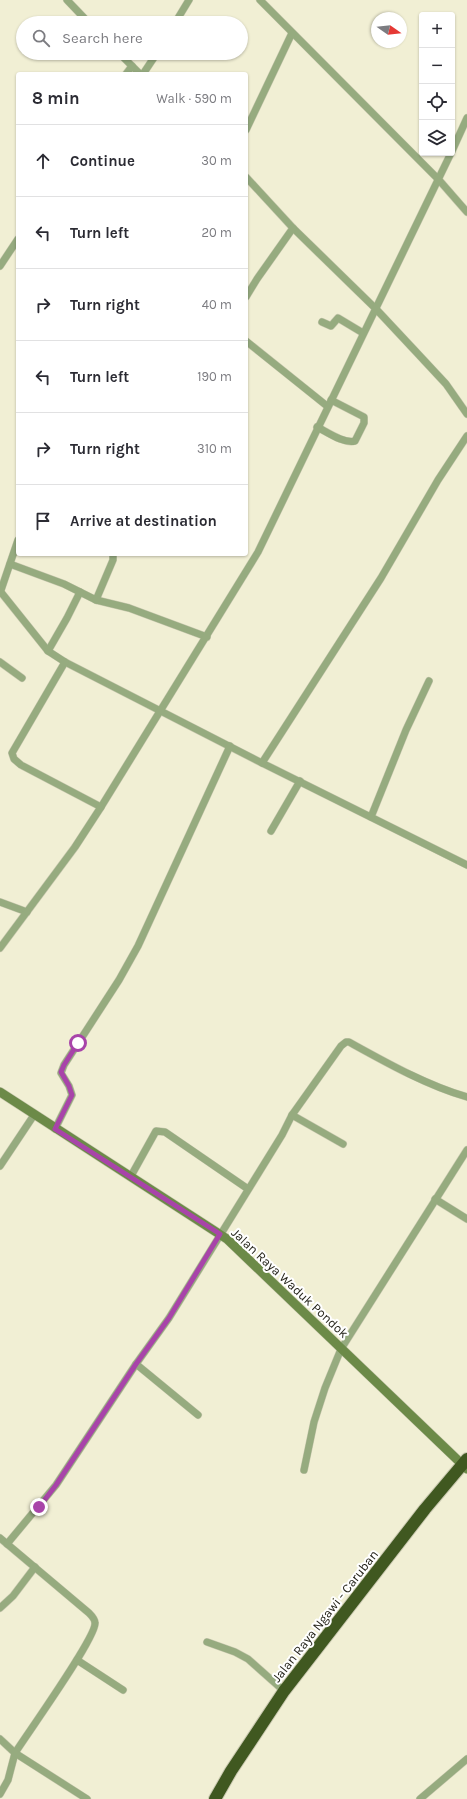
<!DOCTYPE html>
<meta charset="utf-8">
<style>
:root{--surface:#fff;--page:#f2f2f3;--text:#2b2b33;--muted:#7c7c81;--line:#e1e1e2}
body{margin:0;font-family:Karla,sans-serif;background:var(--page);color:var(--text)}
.controls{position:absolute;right:12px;top:12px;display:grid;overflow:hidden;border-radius:4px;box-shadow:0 1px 3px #0004}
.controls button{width:36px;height:36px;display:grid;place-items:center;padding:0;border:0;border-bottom:1px solid var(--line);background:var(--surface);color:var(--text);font:20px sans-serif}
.compass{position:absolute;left:371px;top:12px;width:36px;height:36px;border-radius:50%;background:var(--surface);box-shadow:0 1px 3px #0004;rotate:104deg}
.stop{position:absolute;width:12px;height:12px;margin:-9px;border:3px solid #a844a9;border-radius:50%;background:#fff}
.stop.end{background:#a844a9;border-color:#fff;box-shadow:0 1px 4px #0008}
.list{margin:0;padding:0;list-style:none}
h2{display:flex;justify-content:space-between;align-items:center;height:52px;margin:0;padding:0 16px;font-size:17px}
h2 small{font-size:13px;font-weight:400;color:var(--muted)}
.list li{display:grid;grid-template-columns:26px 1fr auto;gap:12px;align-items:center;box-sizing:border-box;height:72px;padding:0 16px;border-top:1px solid var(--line)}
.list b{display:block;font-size:15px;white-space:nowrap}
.list em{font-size:13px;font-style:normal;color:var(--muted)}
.icon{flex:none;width:22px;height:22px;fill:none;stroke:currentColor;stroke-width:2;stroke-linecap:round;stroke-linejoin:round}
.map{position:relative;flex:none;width:467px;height:1799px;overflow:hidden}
.search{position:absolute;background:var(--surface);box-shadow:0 1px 3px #0004;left:16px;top:16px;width:232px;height:44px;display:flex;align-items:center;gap:10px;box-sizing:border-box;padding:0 14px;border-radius:22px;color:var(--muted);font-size:15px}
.panel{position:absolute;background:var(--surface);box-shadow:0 1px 3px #0004;left:16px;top:72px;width:232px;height:484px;border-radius:4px}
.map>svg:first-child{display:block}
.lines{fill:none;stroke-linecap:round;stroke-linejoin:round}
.street-casing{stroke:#cbcab2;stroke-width:8}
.secondary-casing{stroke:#cbcab2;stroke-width:10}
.highway-casing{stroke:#cbcab2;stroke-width:14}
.street{stroke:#96ab7f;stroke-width:7}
.secondary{stroke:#6c8a48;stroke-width:9}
.highway{stroke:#405820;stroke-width:12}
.route{stroke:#a844a9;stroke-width:5}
.labels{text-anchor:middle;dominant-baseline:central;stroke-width:4;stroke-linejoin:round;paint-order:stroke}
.street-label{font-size:13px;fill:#201f15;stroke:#fff}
</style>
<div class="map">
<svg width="467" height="1799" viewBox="0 0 467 1799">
<rect width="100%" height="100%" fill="#f1efd4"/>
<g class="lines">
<defs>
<g id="street">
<polyline points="67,0 89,23"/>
<polyline points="260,0 439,180 467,212"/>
<polyline points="175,23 189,0"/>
<polyline points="119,53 140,74"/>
<polyline points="126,74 132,66"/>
<polyline points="143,74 157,53"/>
<polyline points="246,130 292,33"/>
<polyline points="452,151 467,118"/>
<polyline points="246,177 293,228 376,309 419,355 446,384 467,414"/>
<polyline points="0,266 18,239"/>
<polyline points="246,297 257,279 293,228"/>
<polyline points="322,322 331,326 338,318 363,333"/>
<polyline points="246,341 327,406"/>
<path d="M317,427C327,432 344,444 355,441L364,423V417L331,400"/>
<polyline points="10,564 64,584 96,600 129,608 207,637"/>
<polyline points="0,591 48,651 65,662 262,763 467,865"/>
<polyline points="0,593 18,540"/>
<polyline points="96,600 113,560 113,554"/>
<polyline points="48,651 67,618 80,592"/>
<polyline points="0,662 22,678"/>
<polyline points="65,662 12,753 14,759 21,765 101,807"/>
<polyline points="262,763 381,578 438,480 467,436"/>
<polyline points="371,817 406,730 429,681"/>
<polyline points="271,831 300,781"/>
<polyline points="0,902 27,912"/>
<polyline points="0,948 75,847 101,807 258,552 451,153"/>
<polyline points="292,1115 343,1144"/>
<polyline points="55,1129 72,1095 69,1086 61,1073 64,1065 119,980 138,946 230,746"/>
<polyline points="0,1166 34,1115"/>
<polyline points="131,1176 156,1131 165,1132 248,1189"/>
<polyline points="435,1199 467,1219"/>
<polyline points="136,1364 198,1415"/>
<polyline points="304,1470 314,1422 325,1388 341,1349 467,1150"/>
<path d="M0,1538L89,1613C92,1616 95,1619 95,1623C96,1638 27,1734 15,1753L87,1799"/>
<path d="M7,1544L56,1485L136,1364L169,1318L282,1135L292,1115L341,1046L346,1042H349C387,1063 426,1085 467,1097"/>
<polyline points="0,1608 13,1596 35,1567"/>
<polyline points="207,1642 235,1652 248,1659 284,1691"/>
<polyline points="77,1660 123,1690"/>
<polyline points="0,1739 15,1753 8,1780 0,1794"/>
<polyline points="420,1799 467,1759"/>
</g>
<polyline id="secondary" points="0,1092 227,1239 467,1469"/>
<polyline id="highway" points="215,1799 231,1771 284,1691 425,1509 467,1459"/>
</defs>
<use href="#street" class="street-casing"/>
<use href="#secondary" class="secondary-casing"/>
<use href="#highway" class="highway-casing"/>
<use href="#street" class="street"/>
<use href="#secondary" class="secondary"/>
<use href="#highway" class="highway"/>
</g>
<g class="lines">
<polyline class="route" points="39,1507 56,1485 136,1364 169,1318 220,1234 55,1129 72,1095 69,1086 61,1072 64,1065 78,1043"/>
</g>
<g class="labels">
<g class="street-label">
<text transform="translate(290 1283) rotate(43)">Jalan Raya Waduk Pondok</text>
<text transform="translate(325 1616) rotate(-52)">Jalan Raya Ngawi - Caruban</text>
</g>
</g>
</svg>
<div class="controls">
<button>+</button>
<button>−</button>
<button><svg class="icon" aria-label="locate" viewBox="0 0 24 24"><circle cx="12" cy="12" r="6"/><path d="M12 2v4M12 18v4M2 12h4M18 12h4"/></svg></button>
<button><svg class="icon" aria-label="layers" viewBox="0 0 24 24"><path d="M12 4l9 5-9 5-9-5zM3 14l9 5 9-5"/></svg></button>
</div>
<svg class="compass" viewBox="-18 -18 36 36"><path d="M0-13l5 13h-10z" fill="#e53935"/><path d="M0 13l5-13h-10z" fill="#7c7c81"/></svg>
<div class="stop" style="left:78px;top:1043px"></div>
<div class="stop end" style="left:39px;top:1507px"></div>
<div class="search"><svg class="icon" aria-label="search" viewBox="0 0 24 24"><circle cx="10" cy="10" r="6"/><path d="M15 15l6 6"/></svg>Search here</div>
<section class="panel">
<h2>8 min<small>Walk · 590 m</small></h2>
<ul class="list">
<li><svg class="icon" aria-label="ahead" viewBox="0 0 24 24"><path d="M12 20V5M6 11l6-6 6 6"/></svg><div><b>Continue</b></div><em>30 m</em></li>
<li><svg class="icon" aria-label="left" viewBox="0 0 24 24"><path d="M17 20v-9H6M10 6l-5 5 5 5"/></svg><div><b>Turn left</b></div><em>20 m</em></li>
<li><svg class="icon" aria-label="right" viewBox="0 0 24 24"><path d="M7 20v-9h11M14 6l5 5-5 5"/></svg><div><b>Turn right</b></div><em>40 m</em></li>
<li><svg class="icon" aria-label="left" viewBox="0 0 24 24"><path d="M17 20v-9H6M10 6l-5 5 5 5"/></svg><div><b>Turn left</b></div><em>190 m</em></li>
<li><svg class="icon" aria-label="right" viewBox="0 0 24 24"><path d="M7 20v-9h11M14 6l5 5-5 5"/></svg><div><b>Turn right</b></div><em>310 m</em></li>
<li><svg class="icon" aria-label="arrive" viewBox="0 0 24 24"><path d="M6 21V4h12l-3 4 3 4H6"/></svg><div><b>Arrive at destination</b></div></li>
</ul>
</section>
</div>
